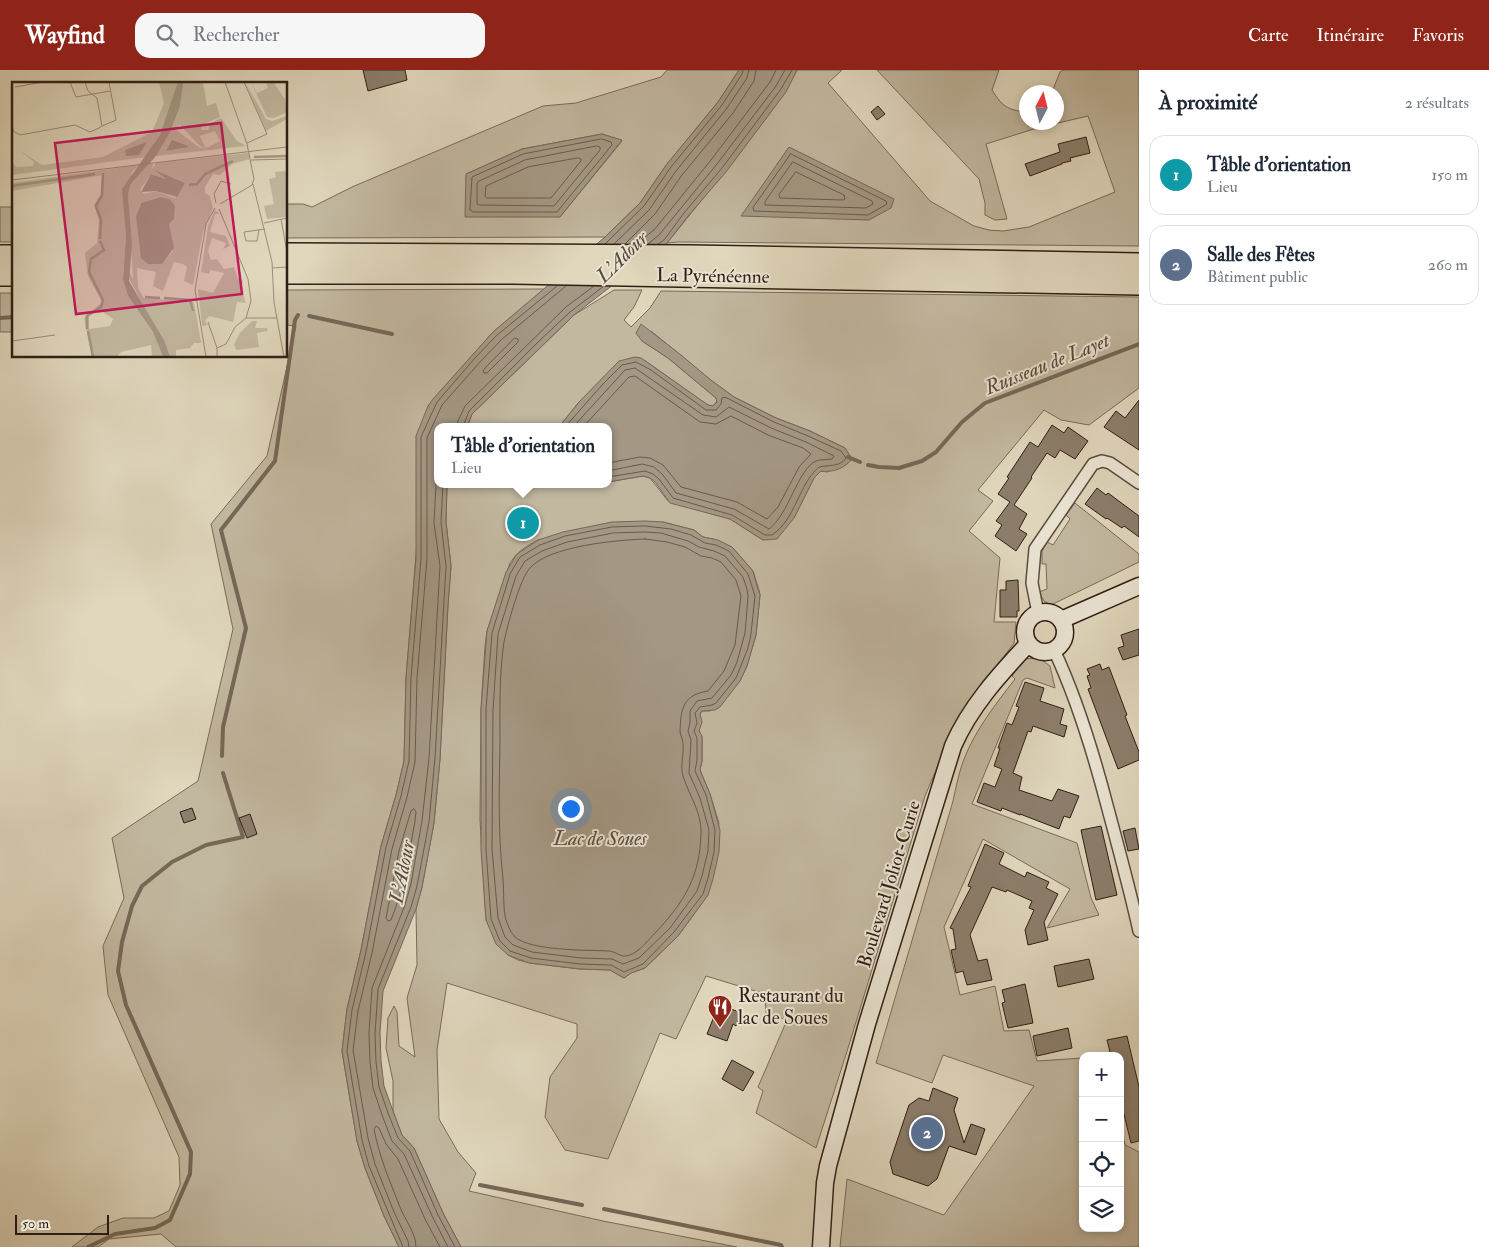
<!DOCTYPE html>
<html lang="fr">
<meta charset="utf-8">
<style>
:root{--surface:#fff;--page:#f6f6f7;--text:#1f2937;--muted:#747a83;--line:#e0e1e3;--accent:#8f2418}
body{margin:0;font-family:"IM FELL Double Pica",serif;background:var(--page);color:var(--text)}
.controls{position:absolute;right:15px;bottom:15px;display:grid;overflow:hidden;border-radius:10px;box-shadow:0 2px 8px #0003}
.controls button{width:45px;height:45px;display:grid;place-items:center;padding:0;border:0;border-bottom:1px solid var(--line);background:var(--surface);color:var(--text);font:25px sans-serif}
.compass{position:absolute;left:1019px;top:15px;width:45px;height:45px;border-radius:50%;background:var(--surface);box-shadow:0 2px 8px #0003;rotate:7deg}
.scale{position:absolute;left:15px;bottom:12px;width:94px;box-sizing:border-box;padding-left:5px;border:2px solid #301e15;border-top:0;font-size:14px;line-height:18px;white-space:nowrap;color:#301e15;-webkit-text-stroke:4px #ebe5d4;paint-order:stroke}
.you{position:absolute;left:570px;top:738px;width:18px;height:18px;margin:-12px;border:4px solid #fff;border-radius:50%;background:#1a73e8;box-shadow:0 0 0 8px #1a73e833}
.badge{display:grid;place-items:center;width:32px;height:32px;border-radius:50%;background:var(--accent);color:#fff;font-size:16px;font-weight:700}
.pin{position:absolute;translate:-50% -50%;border:2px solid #fff;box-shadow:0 1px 5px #0006}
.popup{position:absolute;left:434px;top:353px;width:178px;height:65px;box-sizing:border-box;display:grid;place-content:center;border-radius:10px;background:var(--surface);filter:drop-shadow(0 1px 4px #0005);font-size:16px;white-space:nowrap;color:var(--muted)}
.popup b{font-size:19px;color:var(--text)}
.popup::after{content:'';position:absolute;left:50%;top:100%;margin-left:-10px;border:10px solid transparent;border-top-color:var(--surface)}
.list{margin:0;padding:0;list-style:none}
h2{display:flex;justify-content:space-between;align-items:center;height:65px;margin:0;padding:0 20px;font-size:21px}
h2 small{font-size:16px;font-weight:400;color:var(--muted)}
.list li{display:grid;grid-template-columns:32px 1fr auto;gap:15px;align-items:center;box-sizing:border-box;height:80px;margin:0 10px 10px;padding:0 10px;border:1px solid var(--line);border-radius:15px}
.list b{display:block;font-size:19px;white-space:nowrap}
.list p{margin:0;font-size:16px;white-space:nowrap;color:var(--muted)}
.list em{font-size:16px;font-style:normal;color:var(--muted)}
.icon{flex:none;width:28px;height:28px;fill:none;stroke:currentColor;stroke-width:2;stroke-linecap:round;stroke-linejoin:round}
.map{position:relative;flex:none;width:1139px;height:1177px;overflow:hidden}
header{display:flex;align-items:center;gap:30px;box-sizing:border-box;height:70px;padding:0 25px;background:var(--accent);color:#fff}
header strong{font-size:24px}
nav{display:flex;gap:28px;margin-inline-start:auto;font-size:18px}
.search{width:350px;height:45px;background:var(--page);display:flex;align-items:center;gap:12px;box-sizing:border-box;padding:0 18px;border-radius:15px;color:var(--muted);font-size:19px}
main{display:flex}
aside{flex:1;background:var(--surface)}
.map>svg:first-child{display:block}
.green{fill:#c2b8a0;stroke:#796b5a;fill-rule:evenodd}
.water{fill:#a49884;stroke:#766758}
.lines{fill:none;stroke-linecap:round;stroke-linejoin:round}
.shore{stroke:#6a5b4c;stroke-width:1}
.stream{stroke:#766758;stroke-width:4}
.building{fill:#8c7e6c;stroke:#301e15}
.minor-casing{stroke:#5c4c3f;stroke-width:14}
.secondary-casing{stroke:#301e15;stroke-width:19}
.motorway-casing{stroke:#301e15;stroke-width:24}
.minor{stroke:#ebe5d4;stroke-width:11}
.secondary{stroke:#ebe5d4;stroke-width:16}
.motorway{stroke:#e0d7bd;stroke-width:21}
.labels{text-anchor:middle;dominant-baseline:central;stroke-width:4;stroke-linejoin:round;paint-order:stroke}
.street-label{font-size:19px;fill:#301e15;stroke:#ebe5d4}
.poi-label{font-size:19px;fill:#301e15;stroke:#ebe5d4;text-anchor:start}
.water-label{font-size:20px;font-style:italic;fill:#59493c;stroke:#ebe5d4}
.inset-river{fill:none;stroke:#a49884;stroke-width:2.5}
.inset-road{fill:none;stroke:#9a8d7a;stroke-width:1}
.view{fill:#c2185b;fill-opacity:0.15;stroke:#c2185b;stroke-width:2.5}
.inset-edge{fill:none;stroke:#301e15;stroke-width:2.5}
</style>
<header>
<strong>Wayfind</strong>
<div class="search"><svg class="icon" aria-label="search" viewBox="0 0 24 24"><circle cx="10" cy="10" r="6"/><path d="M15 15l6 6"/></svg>Rechercher</div>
<nav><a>Carte</a><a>Itinéraire</a><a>Favoris</a></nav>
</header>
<main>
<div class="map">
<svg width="1139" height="1177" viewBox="0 0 1139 1177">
<rect width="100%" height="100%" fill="#e0d7bd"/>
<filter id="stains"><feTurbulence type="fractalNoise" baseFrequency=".004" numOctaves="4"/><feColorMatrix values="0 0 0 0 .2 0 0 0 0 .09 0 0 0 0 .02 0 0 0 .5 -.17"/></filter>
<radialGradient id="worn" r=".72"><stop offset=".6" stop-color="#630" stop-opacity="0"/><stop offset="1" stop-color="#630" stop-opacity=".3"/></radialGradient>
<g class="green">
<path d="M667,0H739L718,32L667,94L640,133L605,167L286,168V134H303L312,137L352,117L543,36L576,33L661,7ZM602,64L622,71L560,147L466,104L522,79Z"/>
<path d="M797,0H842L828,13L930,131L974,156L989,160L1003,161L1029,157L1115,122L1088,46L1037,58L986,74L1007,149L995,150L985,145V133L979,109L877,0H999L992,20C1002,36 1007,40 1026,42V52H1056V22H1052L1060,2L1063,0H1139V176L678,172L667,173C696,137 726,101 754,64C770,43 785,23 797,0Z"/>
<rect x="0" y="137" width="14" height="35"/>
<polygon points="545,219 493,262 428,336 406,608 404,691 396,725 381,776 361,880 347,939 342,981 357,1071 365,1098 384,1146 399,1177 176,1177 161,1164 109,1169 98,1177 72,1177 98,1157 123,1148 154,1148 169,1141 180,1115 179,1087 108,925 103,876 124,828 112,768 198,711 233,559 211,454 267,386 296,256 286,255 286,220"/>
<path d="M614,220H642L634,237L624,250L631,257L650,238L661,221L1139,227V318L1089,355L1061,350L1044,340L978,420L993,431L969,461L1000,488L994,552H1016L1014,573L965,638L947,674L925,726L849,975L816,1078L756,1043L763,1021L758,1017L787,950L766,943L765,924L706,906L676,969L660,963L608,1089L565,1080L545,1047L550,1007L577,968V954L447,913L437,980L439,1049L458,1082L476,1103L469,1121L603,1151L737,1177H461L443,1143L414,1078L402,1065L393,1041V1011L386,978L388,948L394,936L397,942L399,976L415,987L407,928L417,895L416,839L422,817L434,753L440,689L448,535L451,496L446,452L447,414H554L572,416L608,414V412L643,406L650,408L668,431L730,449L763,470L794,448L814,408L821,401L827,402L852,389L845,378L810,361L776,348L734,327L712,311L651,261L642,271L668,288L716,328L717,331L713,336L708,335L699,329L644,290L579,332L559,357H467L472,344L574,245ZM663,452L694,460L703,467L713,469L732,477L753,501L759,520L760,525L756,565L747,596L740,611L710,641H702L700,644L699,661L702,667V691L700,700L710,724L719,753L708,825L678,866L645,898L631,903L624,908L610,900L580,899L530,893L518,890L508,885L486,850L480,750L481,639L485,576L487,561L510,493C517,482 526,476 538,470Z"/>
<rect x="0" y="223" width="14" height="39"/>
<polygon points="1075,433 1139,484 1139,492 1051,535 1044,531 1039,522 1047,519 1046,494 1042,494 1042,481 1047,472 1053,475 1070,449 1066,445"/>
<path d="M1039,588L1050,596L1055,618L1027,608L1023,610L972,734L1077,773L1091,828L1099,845L1047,858L1070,819L983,769L944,857L960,925L995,916L1004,961L1029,960L1037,991L1083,988V1158H1120V1053L1125,1075L1139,1082V1177H840L847,1109L944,1145L1034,1016L943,985L932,1013L876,993L953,731C956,717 959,702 964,689C976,659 995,635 1015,609L1012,606L1024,589Z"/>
</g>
<g class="water">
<polygon points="739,0 797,0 786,22 726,102 688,146 667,173 574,245 472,344 467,357 438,357 438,414 447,414 446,452 451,496 448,535 440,689 434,753 422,817 416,839 383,921 380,963 381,991 384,1016 393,1041 402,1065 414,1078 443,1143 461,1177 399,1177 384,1146 365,1098 357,1071 342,981 347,939 361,880 381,776 396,725 404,691 406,608 416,488 416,366 428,336 433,329 493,262 605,167 640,133 667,94 718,32"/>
<polygon points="602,64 622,70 560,147 465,147 466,104 522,79"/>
<polygon points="789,77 894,129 891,138 869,150 741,146"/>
<path d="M641,254L681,285L712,311L734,327L776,348L810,361L845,378L852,389C845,398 833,403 821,401L814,408L794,448L777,469L763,470L730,449L670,433L655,412L650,408L643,406L608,412V357H559L579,332L619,291L635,287L641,288L708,335L713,336L717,332L716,328L668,288L642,271L636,263Z"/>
<polygon points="645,451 663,452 694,460 703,467 718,470 732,477 753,501 757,516 760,525 756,565 747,596 740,611 720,637 715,640 702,641 700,644 702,652 699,661 702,666 702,691 700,700 710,724 720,760 719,782 713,809 708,825 678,866 645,898 631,903 624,908 610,900 580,899 529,893 508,885 496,874 486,850 481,780 481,639 487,561 506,502 517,484 538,470 563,462 612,452"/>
</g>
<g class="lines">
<g class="shore">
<polygon points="602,69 611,72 612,75 557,142 473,142 470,140 472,107 523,84"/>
<polygon points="597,76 600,77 600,80 554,136 479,135 477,134 477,113 479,111 525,90"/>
<polygon points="791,84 886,131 887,134 868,145 754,141 753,138"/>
<polygon points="578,88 581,89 581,91 551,128 487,128 485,126 486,116 528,97"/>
<polygon points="793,92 872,131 873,134 866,138 765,135 765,132"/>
<polygon points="796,102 844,125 845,129 843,130 780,128 779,125"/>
<polyline points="605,174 644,136 671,97 722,35 742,4 743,0"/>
<polyline points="614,174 649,140 676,101 727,38 747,8 749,0"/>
<polyline points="625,174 655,144 682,105 733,43 754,11 756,0"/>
<polyline points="636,174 654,160 711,90 770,12 776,0"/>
<polyline points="648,174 659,165 717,94 776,16 785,0"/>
<polyline points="658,174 664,170 684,143 722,98 781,19 792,0"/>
<polygon points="515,268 518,269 518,272 487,303 484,303 483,301 486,297"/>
<polyline points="457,357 458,351 465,336 566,237 594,216"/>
<polyline points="463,357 469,341 537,273 570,242 604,216"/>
<path d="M565,357L603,314L622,295L636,292L651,300L706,340H716L721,334L722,328L725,327L774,352L808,366L841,381L846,388C841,397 827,395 819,397C798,415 796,449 772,465H765L732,445L673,428L659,409L653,404L645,401L608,407"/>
<path d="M573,357L625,300L635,298L703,345L716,347L729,337L771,358L806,372L834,386L832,389C827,390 821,389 816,391C798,399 789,444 769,459L734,439L676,423L663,405L654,397L642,394L608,401"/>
<polyline points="583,357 629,307 635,306 700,352 716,354 731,346 768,365 803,378 811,384 799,397 778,437 767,449 737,432 681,417 663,395 650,388 640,387 608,393"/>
<polyline points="438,409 436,414 434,453 440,496 429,688 422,751 411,814 405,835 372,918 369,963 370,992 373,1018 382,1045 392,1071 404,1084 433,1148 448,1177"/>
<polyline points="443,414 441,452 446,496 435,688 429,752 417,816 411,837 378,919 375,964 376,992 379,1017 388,1043 398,1068 410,1081 438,1145 455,1177"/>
<polygon points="645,456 671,459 691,465 705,473 716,475 729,481 748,504 755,526 751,564 748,578 736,608 716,633 712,635 700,637 695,643 697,653 694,661 697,668 697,690 695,701 706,725 715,760 714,782 708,808 703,824 674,862 643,894 624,902 611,895 580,894 531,888 510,881 500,871 491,849 486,779 486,639 492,563 510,504 520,487 540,475 565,466 612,457"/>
<polygon points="645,462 661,463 688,471 699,477 714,481 725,486 743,507 747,519 748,526 745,563 737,592 731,605 712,628 697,631 690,641 690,653 688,661 691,670 689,703 700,728 709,760 708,781 702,806 697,821 670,858 639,888 623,894 612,889 581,888 532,882 513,875 505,867 498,848 492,779 493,640 498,564 516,506 525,491 542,481 567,472 613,463"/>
<path d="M645,469L667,472L685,477L701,486L712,488L721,492L736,510L741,526L735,575L724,601L708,621C683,625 681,638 680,661C680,665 683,669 683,674C684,685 680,696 683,706C689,725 702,743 701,763C700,806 685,831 656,862C648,870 636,887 623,886C619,885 615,882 610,881C587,880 531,881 515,867C511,863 508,856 506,850C503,841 504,820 503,809C498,764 499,719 500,674C500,641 499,605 504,572C507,557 520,508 530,498C549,476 617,470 645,469Z"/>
<path d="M414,739L416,742L415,751C409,784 404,818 391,850L388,851L386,848L399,781L411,741Z"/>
<polyline points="403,1177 369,1096 362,1070 347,981 352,940 366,882 386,777 401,726 409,691 411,608 421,489 421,367 437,332 475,288 496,266 557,216"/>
<polyline points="409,1177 408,1171 394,1142 375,1094 368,1068 353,980 358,941 372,883 392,779 407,727 415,692 417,608 427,489 427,368 442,335 480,292 501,270 566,216"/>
<path d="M416,1177C416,1163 405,1150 400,1137C390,1112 379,1086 374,1059L376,1056L379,1058L386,1074L398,1089L426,1151L440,1177"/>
</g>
<g class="stream">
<polyline points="309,246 392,264"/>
<polyline points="0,248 14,247"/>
<polyline points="848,387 860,392"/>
<polyline points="868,395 879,397 899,398 922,391 936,382 962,352 985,333 1139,274"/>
<polyline points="222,686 223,657 246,558 221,460 275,391 295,250 298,245"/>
<polyline points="480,1115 582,1135"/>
<polyline points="604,1139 781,1175 782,1177"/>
<polyline points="88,1177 115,1164 155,1158 170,1150 190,1104 191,1082 126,935 118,901 122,872 132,836 142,816 172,792 206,775 243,767 223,703"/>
</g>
</g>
<g class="building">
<polygon points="363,0 405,0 407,10 368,21"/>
<polygon points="878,36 885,44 877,50 871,42"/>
<polygon points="1086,67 1090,83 1070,88 1071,91 1062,93 1062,94 1030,106 1025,94 1060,82 1058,74"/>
<polygon points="1139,330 1139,380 1104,357 1116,341 1125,348"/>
<polygon points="1052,355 1064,363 1068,357 1088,371 1075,389 1060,380 1055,388 1047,383 1031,407 1032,408 1014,435 1027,444 1019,459 1027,464 1016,481 995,466 1002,455 996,451 1010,432 998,424 1009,408 1007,407 1030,372 1038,377"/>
<polygon points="1097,418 1106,425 1108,423 1139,446 1139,467 1124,456 1122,458 1107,448 1106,449 1085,434"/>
<polygon points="1018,510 1019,541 1017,541 1017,547 1000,547 1000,520 1006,520 1006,511"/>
<polygon points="1139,559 1139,585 1123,590 1118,578 1124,576 1121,565"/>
<polygon points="1100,594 1102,600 1109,597 1127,645 1125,646 1139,682 1139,690 1118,699 1088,619 1091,618 1087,606 1090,605 1087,599"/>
<polygon points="1025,612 1044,618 1040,631 1064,639 1060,654 1067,656 1064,667 1033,656 1031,662 1028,661 1013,703 1022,707 1019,720 1052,731 1058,719 1079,726 1070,748 1064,746 1059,759 1020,744 1020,745 1002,738 1001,741 977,732 984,713 995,717 1002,699 994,696 1000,678 998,678 1007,653 1012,655 1019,637 1016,636"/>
<polygon points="192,738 196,749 184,753 180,742"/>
<polygon points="250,744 257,764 247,768 239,748"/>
<polygon points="1101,756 1117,825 1096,830 1081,760"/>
<polygon points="1135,758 1139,779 1128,781 1123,761"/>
<polygon points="985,774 1004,783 999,794 1025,807 1027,802 1049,812 1046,818 1058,824 1044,852 1048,870 1028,875 1025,860 1034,840 1029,838 1032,831 1007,820 1006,822 992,817 970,865 978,891 987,889 992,910 967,915 963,901 956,903 951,880 956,879 953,859 950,858 971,817 968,816"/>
<polygon points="1089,889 1094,909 1058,917 1054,896"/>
<polygon points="1025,914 1033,953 1008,958 1002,933 1005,932 1002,920"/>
<polygon points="719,934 741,943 736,956 733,954 727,971 707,964"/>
<polygon points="1068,958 1072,978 1037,986 1033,966"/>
<polygon points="1127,966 1139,1017 1139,1071 1131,1073 1120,1028 1120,986 1111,986 1107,970"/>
<polygon points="732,990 754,1002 743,1021 722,1009"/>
<polygon points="933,1018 958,1028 954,1040 964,1073 971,1054 985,1059 976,1085 949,1076 937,1109 928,1116 893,1104 890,1092 909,1035 919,1028 929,1031"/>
</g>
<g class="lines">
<defs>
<g id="minor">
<polyline points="1038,543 1032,513 1035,479 1093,394 1102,391 1110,393 1139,413"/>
<path d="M1054,580C1078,631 1094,685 1108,739C1119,780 1130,820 1139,861"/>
</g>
<g id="secondary">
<circle cx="1045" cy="562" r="20"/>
<polyline points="1061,550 1139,516"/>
<path d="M821,1177L825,1113L828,1096L867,954L953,676C970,637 999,605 1028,574"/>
</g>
<g id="motorway">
<polyline points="286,184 690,186 1139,194"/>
<polyline points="0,186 14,186"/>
<polyline points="286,203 513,203 1139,214"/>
<polyline points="0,205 14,205"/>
</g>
</defs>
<use href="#minor" class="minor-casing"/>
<use href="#secondary" class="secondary-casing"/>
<use href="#motorway" class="motorway-casing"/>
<use href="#minor" class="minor"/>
<use href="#secondary" class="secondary"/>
<use href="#motorway" class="motorway"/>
</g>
<defs>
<symbol id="restaurant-pin" viewBox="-11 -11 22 30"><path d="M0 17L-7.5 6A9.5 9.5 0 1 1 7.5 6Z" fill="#8f2418" stroke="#ebe5d4"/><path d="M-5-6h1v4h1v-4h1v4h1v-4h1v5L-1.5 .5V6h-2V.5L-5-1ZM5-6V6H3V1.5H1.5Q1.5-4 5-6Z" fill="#fff"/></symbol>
</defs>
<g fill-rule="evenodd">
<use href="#restaurant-pin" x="706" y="923" width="28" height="38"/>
</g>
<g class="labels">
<g class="street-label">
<text transform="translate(713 206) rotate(1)">La Pyrénéenne</text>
<text transform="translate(889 814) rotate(-73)">Boulevard Joliot-Curie</text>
</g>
<g class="poi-label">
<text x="738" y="926">Restaurant du<tspan x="738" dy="22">lac de Soues</tspan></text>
</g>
<g class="water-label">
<text transform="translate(622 187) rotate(-45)">L'Adour</text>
<text transform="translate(1047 294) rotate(-22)">Ruisseau de Layet</text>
<text x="600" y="768">Lac de Soues</text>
<text transform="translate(402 802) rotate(-79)">L'Adour</text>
</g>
</g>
<g transform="translate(12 12)">
<rect width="275" height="275" fill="#e0d7bd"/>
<path d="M147,0H166L165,8L153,45L134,75L0,93V79L4,85L21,84L22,80L7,68L30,83L91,75L140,50L152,21ZM171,0H191L195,24L204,21L208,35L189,43L190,48H196L199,41L209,36L225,59L234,64L144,74L168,24ZM168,43L189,65H193L188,54L203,49L208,59L196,65L188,66L164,48ZM233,0L254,37L260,39L275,34V37L254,49ZM239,0L245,11L256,6L254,0H261L273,17L275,30L262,36L255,35ZM236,71L238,77L220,82L208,93L201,92L193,105V111L198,114L201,126L191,150L181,203L172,199L175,185L171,182L162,180L151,209L141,204L144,190L125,186L126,206L132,216L182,220L189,261H182L178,266L164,268V275H158L117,196V190L121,197L116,113L118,103L137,82H141L140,87L144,81ZM141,87L173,101L163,116L144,109L132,112L128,108L139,92L154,97ZM146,115L156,117L163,124L162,137L157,142L161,169L150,182H136L124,134L128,122ZM127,83L120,90L113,125L114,154L111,198L116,214L141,250L151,275H140L139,263L109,270L105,275H80L72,236L90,220L76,194L73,171L85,161L87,138L82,123L89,112L91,93L0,109V101ZM88,228L101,237L98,244L77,247V232ZM275,89V135L255,137L252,124L262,122L257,97L264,95L263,90ZM203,128L208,132H203L198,150L214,154L218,164L211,167L214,161L200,156L196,169L199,178L205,177L212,187L222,185L226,197L231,199L229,206L234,221L225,220L221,240L197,234L193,239L196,243L190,244L186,207L201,211L212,191L198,188L197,192L189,190L196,144ZM240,239H245L243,246H255L256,249L245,251L247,265L224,268L222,262L228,251Z" fill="#c2b8a0" fill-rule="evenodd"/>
<path d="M166,0H171V3L168,24L158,50L144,74L118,103L116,113L120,163L117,199L153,260L158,275H151L141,250L116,214L111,198L114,154L110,107L148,53ZM160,58L176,64V65L154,69ZM135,60L127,73L114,74L113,68ZM141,87L173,101L165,115L144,109L129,110L139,92L154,97ZM148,115L158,117L163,124L162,137L157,142L162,166L150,182H136L129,176L124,134L129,121Z" fill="#a49884"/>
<path class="inset-river" d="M242,75L275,74M177,103L185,102L193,92L221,79M0,104L83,92M88,157L89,138L84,124L90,113L91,91M133,215L148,216M152,216L178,218L181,229M75,247V234L89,225L91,218L77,190L79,177L92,168L88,159M76,249L81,275"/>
<path class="inset-road" d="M58,0L64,15L98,9M232,0L255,52L235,61M3,5L31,0M0,38L1,49L8,53L63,43L78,50L87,46L90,44L85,16L76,9L73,0M90,44L104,38L97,0M239,78L275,77M0,98L275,65M241,102L260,180L262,220L272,275M204,121L202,112L209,99L219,102M208,122L240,103L242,97L235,62L213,0M207,127L236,197L239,219L234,236M269,137L275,170M252,141L275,136M247,148L245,159H234L232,150L253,147M260,186L275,185M234,236H265M196,240L205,266M0,259L43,253M194,275L183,208L194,142L203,126M205,275V266L214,262L223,245L234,236"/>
<path class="view" d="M209,41L230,212L64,232L43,61Z"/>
<rect width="275" height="275" class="inset-edge"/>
</g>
<rect width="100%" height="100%" filter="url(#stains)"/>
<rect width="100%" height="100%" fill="url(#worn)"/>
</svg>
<div class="controls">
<button>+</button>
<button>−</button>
<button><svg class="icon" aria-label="locate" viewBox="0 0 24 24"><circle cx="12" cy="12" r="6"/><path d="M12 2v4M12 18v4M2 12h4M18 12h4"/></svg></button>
<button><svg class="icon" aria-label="layers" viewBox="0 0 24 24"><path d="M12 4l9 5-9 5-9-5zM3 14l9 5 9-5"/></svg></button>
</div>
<svg class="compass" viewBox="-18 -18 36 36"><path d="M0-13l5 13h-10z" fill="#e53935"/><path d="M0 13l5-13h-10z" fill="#747a83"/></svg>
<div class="scale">50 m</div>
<div class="you"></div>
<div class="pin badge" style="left:523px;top:453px;background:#0f9aa8">1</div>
<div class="popup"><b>Tâble d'orientation</b>Lieu</div>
<div class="pin badge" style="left:927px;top:1063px;background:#5c6f8a">2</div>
</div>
<aside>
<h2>À proximité<small>2 résultats</small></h2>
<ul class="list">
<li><span class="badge" style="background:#0f9aa8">1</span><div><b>Tâble d'orientation</b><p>Lieu</p></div><em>150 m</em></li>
<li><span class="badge" style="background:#5c6f8a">2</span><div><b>Salle des Fêtes</b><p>Bâtiment public</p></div><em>260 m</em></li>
</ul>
</aside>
</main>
